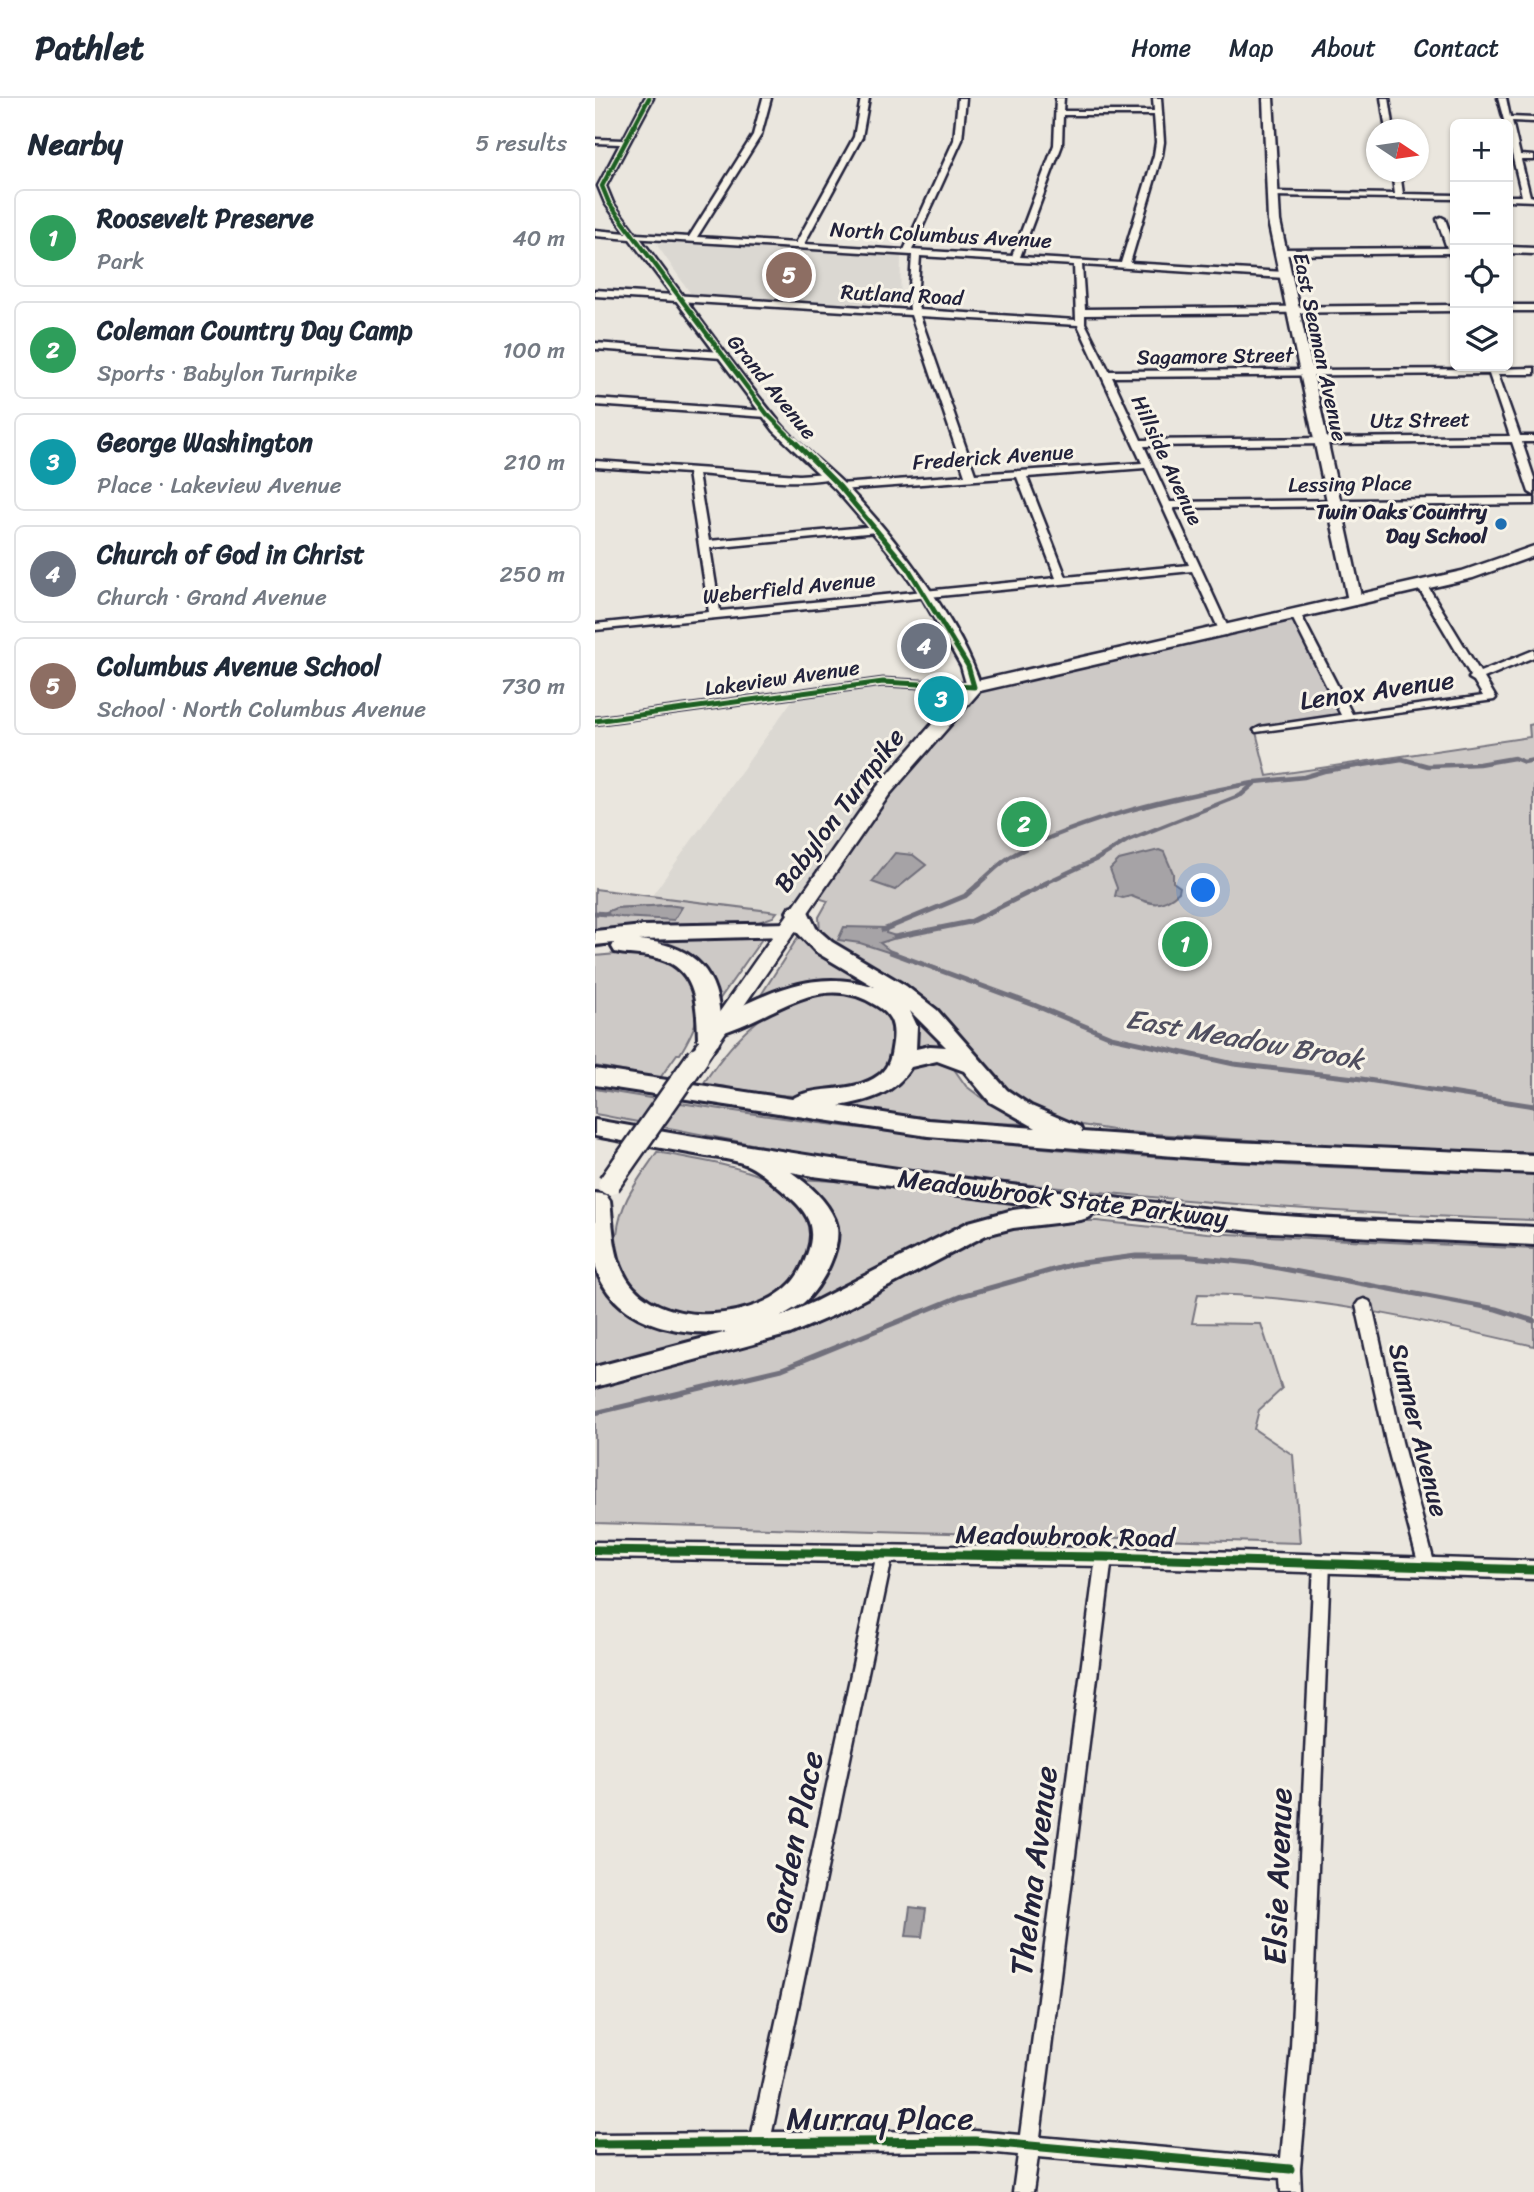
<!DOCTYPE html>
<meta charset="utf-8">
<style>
:root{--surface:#fff;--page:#f2f2f3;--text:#1f2937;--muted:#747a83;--line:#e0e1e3;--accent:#1f6fb2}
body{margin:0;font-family:Sriracha,sans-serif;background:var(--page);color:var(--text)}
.controls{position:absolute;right:21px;top:21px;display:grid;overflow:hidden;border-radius:10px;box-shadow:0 2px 5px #0004}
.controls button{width:63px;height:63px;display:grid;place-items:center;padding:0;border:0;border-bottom:2px solid var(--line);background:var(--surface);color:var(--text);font:35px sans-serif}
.compass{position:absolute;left:771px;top:21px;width:63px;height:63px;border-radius:50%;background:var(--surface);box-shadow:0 2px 5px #0004;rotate:103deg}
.you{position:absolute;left:609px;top:793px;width:24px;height:24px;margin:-18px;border:5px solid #fff;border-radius:50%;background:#1a73e8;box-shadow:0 0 0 10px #1a73e833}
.badge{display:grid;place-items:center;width:46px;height:46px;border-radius:50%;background:var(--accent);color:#fff;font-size:23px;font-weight:700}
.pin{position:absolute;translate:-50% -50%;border:4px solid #fff;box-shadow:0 2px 7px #0006}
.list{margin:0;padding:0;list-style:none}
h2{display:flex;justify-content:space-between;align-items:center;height:91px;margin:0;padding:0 28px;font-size:30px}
h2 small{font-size:23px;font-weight:400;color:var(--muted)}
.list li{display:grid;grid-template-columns:46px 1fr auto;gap:21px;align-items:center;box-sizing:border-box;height:98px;margin:0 14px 14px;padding:0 14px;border:2px solid var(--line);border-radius:10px}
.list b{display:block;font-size:26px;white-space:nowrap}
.list p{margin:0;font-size:23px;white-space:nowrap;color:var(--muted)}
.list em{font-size:23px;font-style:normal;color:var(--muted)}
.icon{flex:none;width:38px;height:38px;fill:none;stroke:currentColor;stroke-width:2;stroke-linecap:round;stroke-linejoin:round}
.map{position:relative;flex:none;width:939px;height:2094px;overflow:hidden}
header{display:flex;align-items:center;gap:42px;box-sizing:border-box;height:98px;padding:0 35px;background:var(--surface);border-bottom:2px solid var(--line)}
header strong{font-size:33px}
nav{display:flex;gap:38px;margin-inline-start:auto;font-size:24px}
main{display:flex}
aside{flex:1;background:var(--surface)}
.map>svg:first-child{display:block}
.built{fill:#dbd8d2}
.green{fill:#cdc9c6;stroke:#787680;stroke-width:2;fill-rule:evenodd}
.water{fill:#a6a3a6;stroke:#716f7b;stroke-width:2}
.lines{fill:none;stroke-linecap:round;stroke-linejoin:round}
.stream-far1{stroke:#716f7b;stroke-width:4.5}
.stream{stroke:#716f7b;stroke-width:5}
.minor-casing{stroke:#22223b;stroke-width:5}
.tertiary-casing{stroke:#22223b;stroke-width:5}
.secondary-casing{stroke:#22223b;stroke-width:5}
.primary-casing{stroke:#22223b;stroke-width:5}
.motorway-casing{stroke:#22223b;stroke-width:6}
.minor{fill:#f7f3e8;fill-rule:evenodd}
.tertiary{fill:#f7f3e8;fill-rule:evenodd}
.secondary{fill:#f7f3e8;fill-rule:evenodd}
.primary{fill:#f7f3e8;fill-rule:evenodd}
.motorway{fill:#f7f3e8;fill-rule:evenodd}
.primary-bridge-casing{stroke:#22223b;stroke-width:26;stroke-linecap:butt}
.primary-bridge{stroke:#f7f3e8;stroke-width:21}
.cycleway-far2-casing{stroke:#f7f3e8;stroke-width:7}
.cycleway-far1-casing{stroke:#f7f3e8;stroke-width:9}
.cycleway-casing{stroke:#f7f3e8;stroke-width:13}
.cycleway-far2{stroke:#1b5e20;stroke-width:4.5}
.cycleway-far1{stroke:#1b5e20;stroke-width:5}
.cycleway{stroke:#1b5e20;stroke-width:9}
.poi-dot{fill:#1f6fb2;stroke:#f7f3e8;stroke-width:2.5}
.labels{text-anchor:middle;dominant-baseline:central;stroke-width:6;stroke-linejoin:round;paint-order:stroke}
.far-street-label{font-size:21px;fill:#22223b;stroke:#f7f3e8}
.far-poi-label{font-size:21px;font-weight:bold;fill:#22223b;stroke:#f7f3e8;text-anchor:end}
.street-label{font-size:26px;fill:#22223b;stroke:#f7f3e8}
.water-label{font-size:28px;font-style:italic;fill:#504f60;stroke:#f7f3e8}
.near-street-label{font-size:32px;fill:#22223b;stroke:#f7f3e8}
</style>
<header>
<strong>Pathlet</strong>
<nav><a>Home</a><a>Map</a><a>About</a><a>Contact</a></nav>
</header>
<main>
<aside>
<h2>Nearby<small>5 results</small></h2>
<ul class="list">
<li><span class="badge" style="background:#2e9e5b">1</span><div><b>Roosevelt Preserve</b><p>Park</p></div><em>40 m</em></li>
<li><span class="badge" style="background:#2e9e5b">2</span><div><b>Coleman Country Day Camp</b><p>Sports · Babylon Turnpike</p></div><em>100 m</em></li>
<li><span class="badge" style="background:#0f9aa8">3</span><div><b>George Washington</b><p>Place · Lakeview Avenue</p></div><em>210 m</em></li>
<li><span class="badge" style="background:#6b7280">4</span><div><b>Church of God in Christ</b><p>Church · Grand Avenue</p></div><em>250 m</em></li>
<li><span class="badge" style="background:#8d6e63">5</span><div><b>Columbus Avenue School</b><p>School · North Columbus Avenue</p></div><em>730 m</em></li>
</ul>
</aside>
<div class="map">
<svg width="939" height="2094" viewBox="0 0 939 2094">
<rect width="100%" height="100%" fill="#eae6de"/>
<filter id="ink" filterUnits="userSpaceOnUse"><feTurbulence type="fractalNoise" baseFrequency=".0143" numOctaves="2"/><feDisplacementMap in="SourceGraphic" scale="14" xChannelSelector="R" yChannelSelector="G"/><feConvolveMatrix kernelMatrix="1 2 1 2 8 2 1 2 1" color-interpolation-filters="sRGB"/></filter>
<g filter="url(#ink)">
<g class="built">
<polygon points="69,145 306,158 305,209 96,196 62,147"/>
<polygon points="288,585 378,590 199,816 56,799 201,597"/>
</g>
<g class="green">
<polygon points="700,519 750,618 660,630 672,678 935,639 934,627 939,626 939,1054 858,1055 530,1034 480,1026 427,1005 403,984 347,917 304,885 240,850 225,835 224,819 233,803 213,797 378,590"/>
<path d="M0,791L182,814L178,819L155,827L0,834ZM73,807L86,810L79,821L26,819L21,810Z"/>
<path d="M205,836L313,905L355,951L321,954C329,919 297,905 272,888L166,897Z"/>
<path d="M169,838L119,909C115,897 113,877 106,866C89,840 26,844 0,850V845L15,842Z"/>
<path d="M44,854L75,860L99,879C105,917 105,923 85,956H82L65,980L0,968V858Z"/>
<path d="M239,893C258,896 279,898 294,912C331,946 281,987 247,995C206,1005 150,991 108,986C141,937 177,898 239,893Z"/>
<polygon points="336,959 354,964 371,988 391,1003 448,1026 375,1025 225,1007"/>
<path d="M0,991C251,1034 504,1061 759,1070C819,1072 879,1076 939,1075V1122C736,1116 534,1100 333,1075C222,1061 110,1036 0,1016Z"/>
<path d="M62,1054C98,1061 160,1069 190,1091C294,1168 120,1264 41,1196C25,1182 20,1158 15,1139L22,1136C26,1101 43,1083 62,1054Z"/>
<polygon points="201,1081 260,1084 460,1111 422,1117 173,1227 0,1272 0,1140 4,1141 19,1193 123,1233 234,1167"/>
<path d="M453,1123H502L612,1135L939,1151V1248C827,1222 717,1197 603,1196L597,1225L666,1226L687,1291L664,1312L659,1331L698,1357L705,1445L0,1425V1286L191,1237L282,1195L369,1144L405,1131Z"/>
</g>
<g class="water">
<path d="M564,752L569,754L578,775V784L585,789L584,794C566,810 557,807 536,798L528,800L520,798L522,790L515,771L524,762Z"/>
<polygon points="300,755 318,757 331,767 300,792 277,784"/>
<polygon points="73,807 87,809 79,822 26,819 6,816 21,810"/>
<polygon points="249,829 292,830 291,835 304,839 285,845 299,856 265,845 243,842"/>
<polygon points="315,1809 331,1811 327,1839 311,1838"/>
</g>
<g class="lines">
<g class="stream-far1">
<path d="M382,787C394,777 406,763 420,756C490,719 581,699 658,685"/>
<polyline points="446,787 502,761 533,742 646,697 661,684 709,679 729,673 807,661 833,668 884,666 919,660 929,664 939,662"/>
</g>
<g class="stream">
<polyline points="0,815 12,816"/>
<polyline points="288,832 370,798 384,786"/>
<polyline points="300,839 375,824 451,786"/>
<polyline points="295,854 439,907 516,939 639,966 760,980 939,1008"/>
<polyline points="0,1315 187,1271 366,1198 479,1166 541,1158 587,1158 656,1165 901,1211 939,1223"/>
</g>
<defs>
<g id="minor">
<path d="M50,0H58L11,88L18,105L41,136L94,139L158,37L168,0H176L166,37L102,139L201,145L259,39L266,0H274L267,39L209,146L309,152L359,42L363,0H371L367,42L317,152L417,158L459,47L461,0H469L468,13H559L558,0H566L569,44L567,57L535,165L690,174L694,177L690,180L487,167L490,211L860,207V213L490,217V225L514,273L892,271V268H900L901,271L939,270V276H903L925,338H939V344H927L939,380V397L934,394L917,344L549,348L575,404L939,400V406L578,410L635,534L630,537L625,534L597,473L0,532V526L114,514L93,375L0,369V363L204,377L233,375L238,378C219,390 130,378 103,376L114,443L282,428L287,431L282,434L115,450L125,513L461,480L422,379L245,392L240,389L245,386L370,377L316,217L0,198V192L315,212L314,202L317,157L35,140L10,105L3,88L25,46L0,45V41L28,42ZM468,17H559L561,44L559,57L526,165L425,159L467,47ZM325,158L479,167L481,222L324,212L322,202ZM325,218L483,227L547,365L380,376ZM894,276L915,338L546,342L517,279ZM550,370L594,467L471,479L432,379Z"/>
<polygon points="786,0 794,0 799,32 791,32"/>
<polygon points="903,0 911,0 915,19 939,20 939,24 917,23 925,57 939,58 939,62 926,62 935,98 939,99 939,103 913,102 913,98 927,98 913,39 913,26 910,26"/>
<polygon points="797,74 805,74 808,96 860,97 860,101 677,98 673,96 677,94 800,96"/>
<polygon points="846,119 850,121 860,149 860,162 857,162 854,155 686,157 682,154 686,151 852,150 842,121"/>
<polygon points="913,149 939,150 939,156 913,155"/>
<rect x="913" y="207" width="26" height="6"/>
<polygon points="0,245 127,254 132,257 127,260 0,251"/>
<polygon points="0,301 172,313 177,316 172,319 0,307"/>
<polygon points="827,484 832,487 885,574 939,552 939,559 889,580 901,600 899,602 661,634 659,632 665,629 746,617 696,517 701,514 706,517 757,616 888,598 879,583 874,580 876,578 822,487"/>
<polygon points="288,581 379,586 385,589 379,592 288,587 0,626 0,620"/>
<polygon points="769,1201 774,1203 777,1207 807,1344 840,1468 838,1473 832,1475 826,1473 824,1468 791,1344 761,1207 764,1203"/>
<polygon points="290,1448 296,1450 298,1455 177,2034 380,2033 425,2037 501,1459 503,1454 509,1452 515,1454 517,1459 445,2039 686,2060 696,1949 719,1465 721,1460 727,1458 733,1460 735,1465 716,1949 705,2071 706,2094 686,2094 685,2080 443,2059 438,2094 418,2094 423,2057 380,2053 0,2056 0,2036 157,2035 282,1455 284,1450"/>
</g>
<g id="tertiary">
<path d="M0,132L42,136C90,199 135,265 186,326C204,347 227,365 247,384C295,432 367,525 386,589L384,592H374L372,589L366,568L325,496L291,450L241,392L179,333L35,141L0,138Z"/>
<polygon points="0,1444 509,1450 939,1463 939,1481 509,1468 0,1460"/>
</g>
<polygon id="secondary" points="668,0 678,0 685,123 767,503 760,507 753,503 673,123"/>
<polygon id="primary" points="939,448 939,458 878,480 385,593 294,697 110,964 96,964 93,959 282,689 373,585 867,473"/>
<g id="motorway">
<path d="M203,807L211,809L221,830L237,844L311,888L342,912L412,992L436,1008L485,1029L487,1034L616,1043L939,1057V1075L616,1061L333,1038L0,987V971L197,1001C221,986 257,997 284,977C295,968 296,958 298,944C300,928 297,917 282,908C225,871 179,920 126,935L123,946L115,949L107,946L103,941C102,904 101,868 58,859C46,856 33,857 20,854L17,849L19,845L0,847V833L48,828L196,825L192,814L195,809ZM201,833L221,854L280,889C221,870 178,893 125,918C121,867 93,847 44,842L191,838ZM315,913L351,949L335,948L321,951L322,928ZM342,963L369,973L395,1004L441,1030L333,1022L244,1008C273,1003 300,996 316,969Z"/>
<path d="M0,1022C217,1060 435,1093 654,1115C748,1124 844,1124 939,1129V1147L657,1133L498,1115L495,1119L486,1122L418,1130L391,1137L239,1217L195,1236L0,1289V1269L132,1234C82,1238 18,1225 1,1170C0,1152 0,1115 0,1095L11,1097L15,1103C18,1128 18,1159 32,1181C63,1229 152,1224 191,1190C203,1180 208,1168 213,1154C222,1127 211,1112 190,1095C178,1085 161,1069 147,1065C132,1060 115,1059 100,1056C66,1050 33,1044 0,1038ZM196,1074L218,1078L448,1108L418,1112L374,1124L221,1203L185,1219C192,1214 201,1210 208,1205C227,1189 250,1146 240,1122C231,1101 214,1087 196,1074Z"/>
</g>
</defs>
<use href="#minor" class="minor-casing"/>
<use href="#tertiary" class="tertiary-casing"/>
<use href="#secondary" class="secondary-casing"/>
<use href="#primary" class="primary-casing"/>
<use href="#motorway" class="motorway-casing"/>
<use href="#minor" class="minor"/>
<use href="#tertiary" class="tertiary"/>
<use href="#secondary" class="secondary"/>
<use href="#primary" class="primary"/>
<use href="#motorway" class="motorway"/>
<defs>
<polyline id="primary-bridge" points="14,1086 103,959"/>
</defs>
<use href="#primary-bridge" class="primary-bridge-casing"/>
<use href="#primary-bridge" class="primary-bridge"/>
<defs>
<polyline id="cycleway-far2" points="54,0 7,88 14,105 172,316 200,344"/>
<polyline id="cycleway-far1" points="0,623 288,584 379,589 373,568 313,470 245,389 199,343"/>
<g id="cycleway">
<polyline points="0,1452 509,1459 939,1472"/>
<polyline points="0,2046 380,2043 695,2071"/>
</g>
</defs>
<use href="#cycleway-far2" class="cycleway-far2-casing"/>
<use href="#cycleway-far1" class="cycleway-far1-casing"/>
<use href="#cycleway" class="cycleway-casing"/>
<use href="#cycleway-far2" class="cycleway-far2"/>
<use href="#cycleway-far1" class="cycleway-far1"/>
<use href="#cycleway" class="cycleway"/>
</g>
</g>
<circle class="poi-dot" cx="906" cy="426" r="7"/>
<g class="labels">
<g class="far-street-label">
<text transform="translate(346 137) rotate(3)">North Columbus Avenue</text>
<text transform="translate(307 197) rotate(3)">Rutland Road</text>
<text transform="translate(725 249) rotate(78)">East Seaman Avenue</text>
<text transform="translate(620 258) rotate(-1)">Sagamore Street</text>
<text transform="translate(177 289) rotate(51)">Grand Avenue</text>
<text transform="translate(825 322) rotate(-1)">Utz Street</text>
<text transform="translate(398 359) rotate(-4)">Frederick Avenue</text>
<text transform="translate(572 362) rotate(65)">Hillside Avenue</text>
<text transform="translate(755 386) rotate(-1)">Lessing Place</text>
<text transform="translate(194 490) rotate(-6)">Weberfield Avenue</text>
<text transform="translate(187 580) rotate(-8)">Lakeview Avenue</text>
</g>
<g class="far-poi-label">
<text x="892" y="414">Twin Oaks Country<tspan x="892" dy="24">Day School</tspan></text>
</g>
<g class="street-label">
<text transform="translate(782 592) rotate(-8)">Lenox Avenue</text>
<text transform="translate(244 712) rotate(-53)">Babylon Turnpike</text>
<text transform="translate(468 1100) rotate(7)">Meadowbrook State Parkway</text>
<text transform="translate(824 1332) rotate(76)">Sumner Avenue</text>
<text transform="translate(470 1438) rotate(1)">Meadowbrook Road</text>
</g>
<g class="water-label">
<text transform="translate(650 941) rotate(10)">East Meadow Brook</text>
</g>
<g class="near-street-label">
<text transform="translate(199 1744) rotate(-78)">Garden Place</text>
<text transform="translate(439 1773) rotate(-83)">Thelma Avenue</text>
<text transform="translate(683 1778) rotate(-88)">Elsie Avenue</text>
<text x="285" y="2020">Murray Place</text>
</g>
</g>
</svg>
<div class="controls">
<button>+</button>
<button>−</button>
<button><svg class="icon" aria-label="locate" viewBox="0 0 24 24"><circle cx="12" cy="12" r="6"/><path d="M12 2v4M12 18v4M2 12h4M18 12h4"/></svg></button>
<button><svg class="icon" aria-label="layers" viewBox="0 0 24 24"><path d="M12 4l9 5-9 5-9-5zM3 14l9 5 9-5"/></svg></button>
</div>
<svg class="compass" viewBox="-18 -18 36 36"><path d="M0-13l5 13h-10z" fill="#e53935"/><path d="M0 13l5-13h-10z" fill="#747a83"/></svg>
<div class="you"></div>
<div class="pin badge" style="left:590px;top:846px;background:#2e9e5b">1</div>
<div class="pin badge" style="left:429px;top:726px;background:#2e9e5b">2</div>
<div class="pin badge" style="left:346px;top:601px;background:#0f9aa8">3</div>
<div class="pin badge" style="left:329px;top:548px;background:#6b7280">4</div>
<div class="pin badge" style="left:194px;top:177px;background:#8d6e63">5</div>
</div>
</main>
